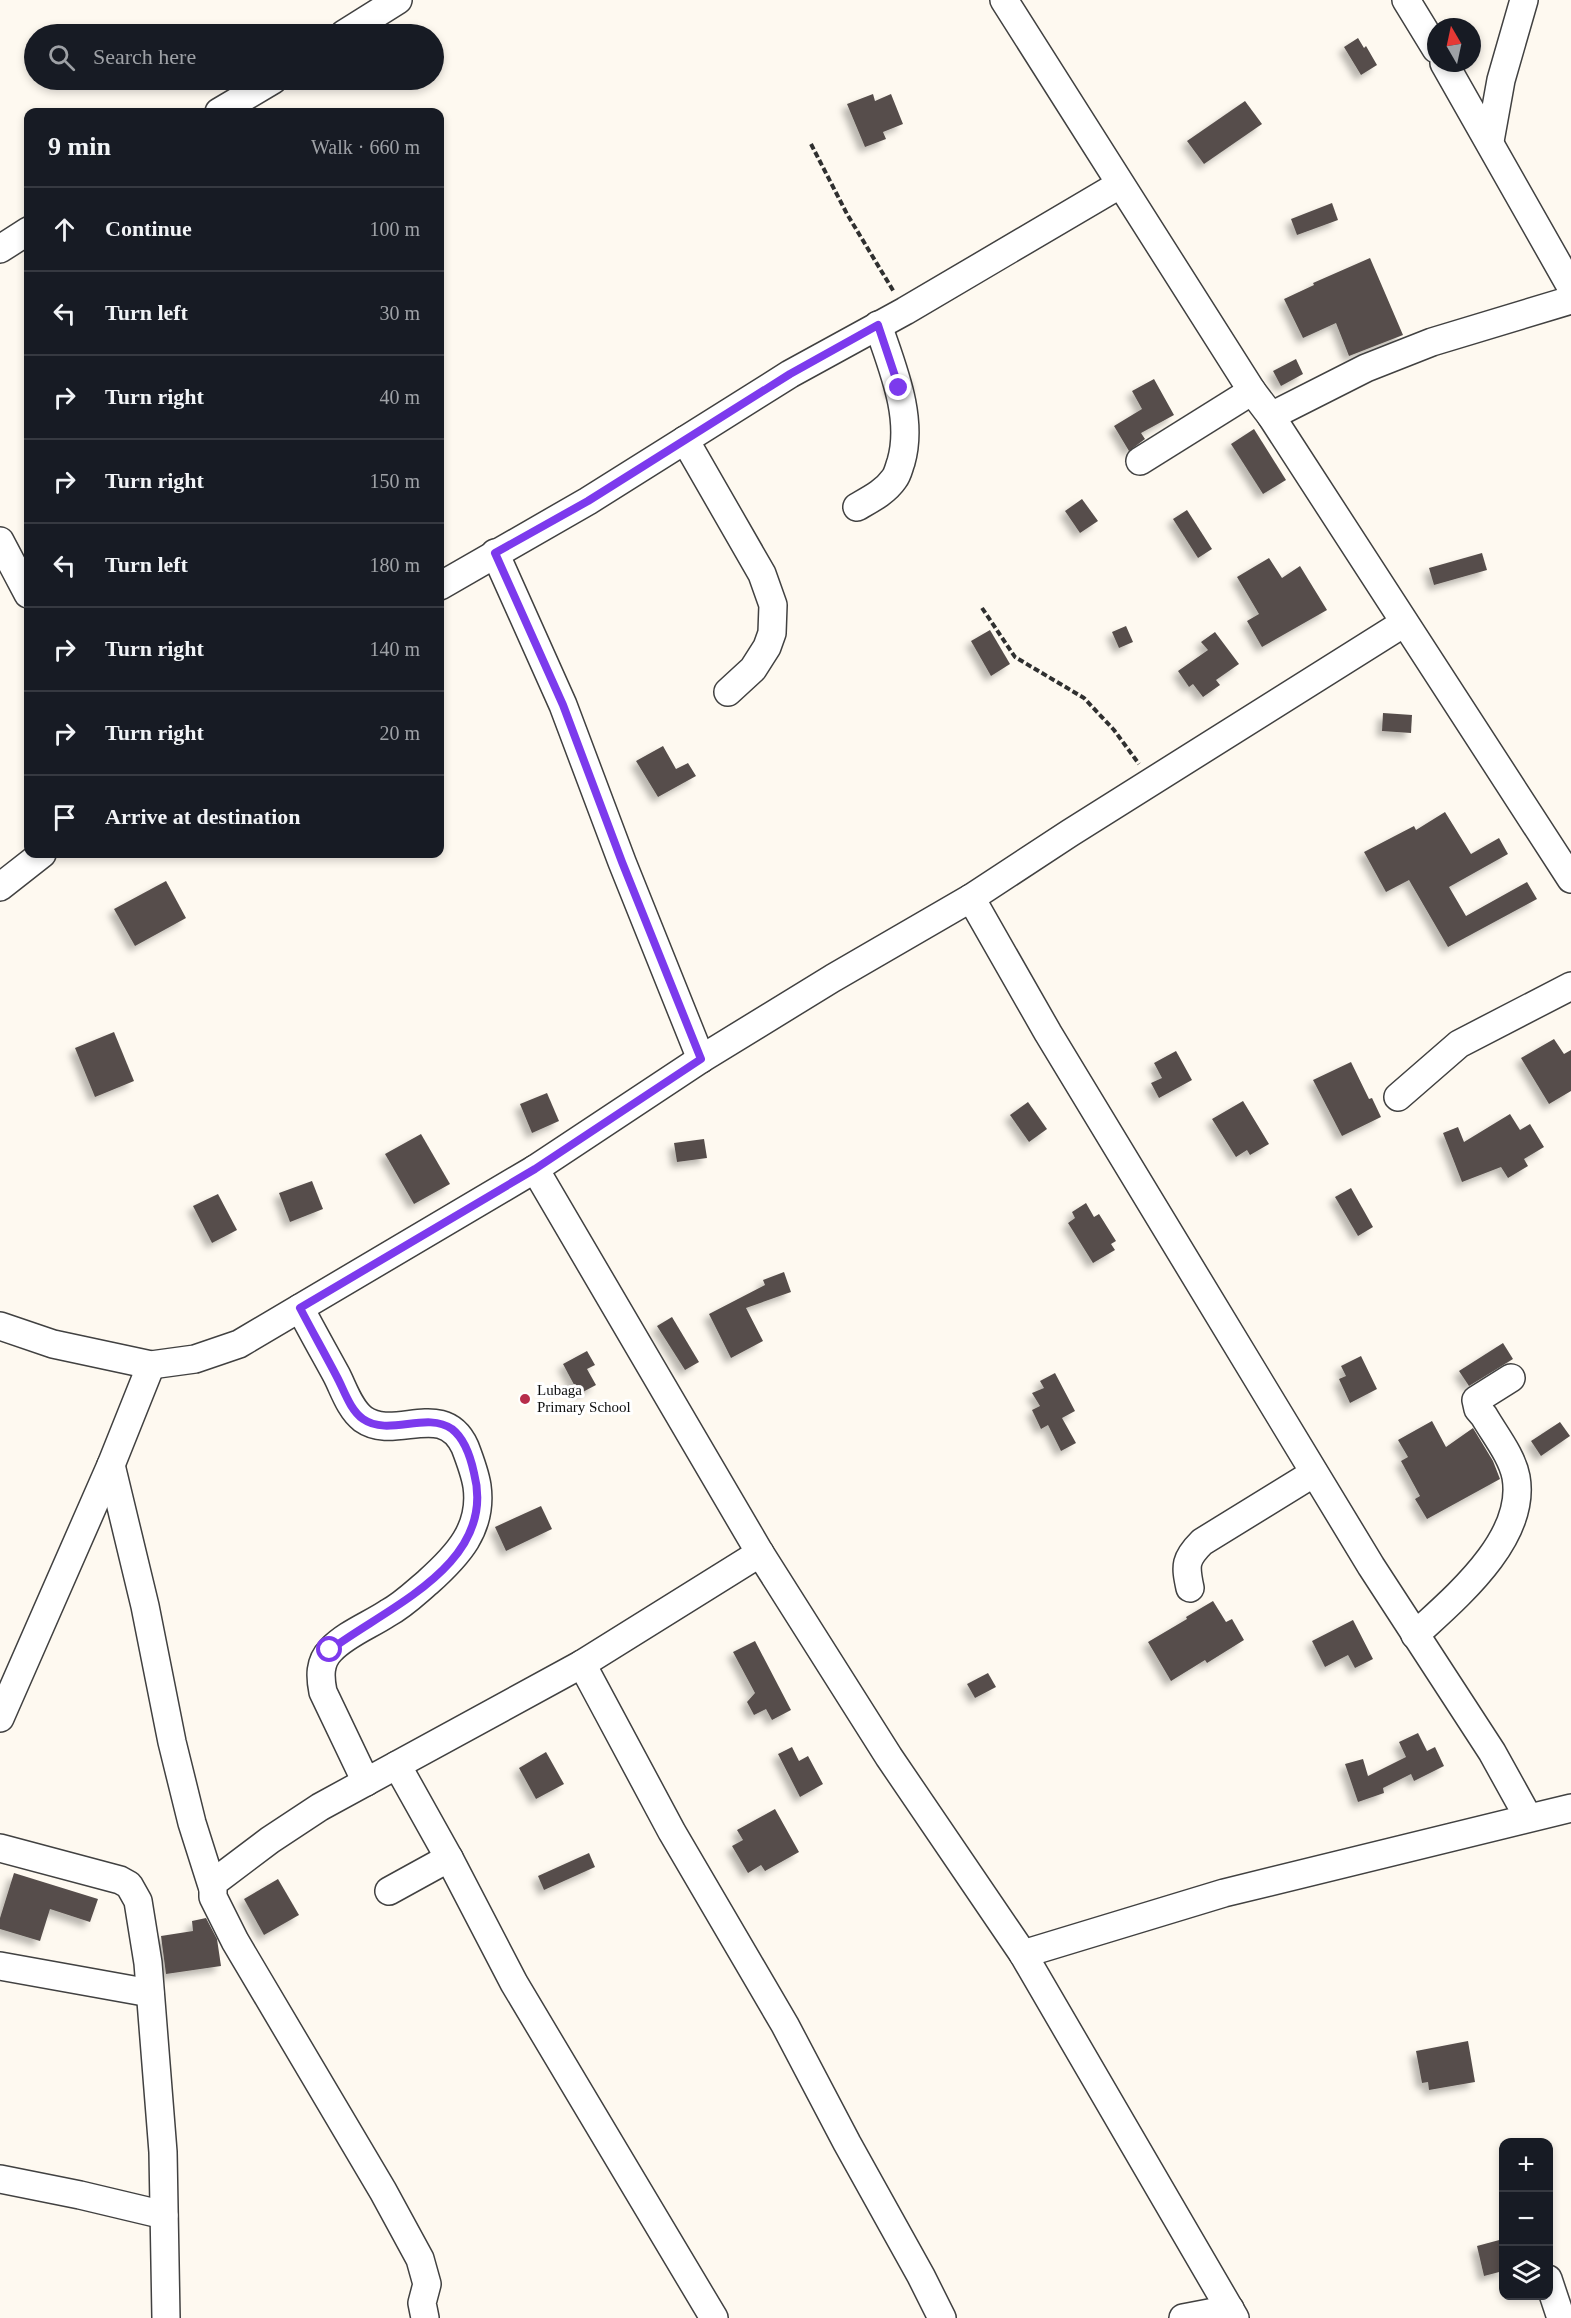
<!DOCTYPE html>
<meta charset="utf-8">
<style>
:root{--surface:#171b24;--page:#20242c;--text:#f1f3f6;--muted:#9ea1a6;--line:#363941}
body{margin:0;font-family:"Times New Roman",serif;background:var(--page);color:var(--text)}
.controls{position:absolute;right:18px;bottom:18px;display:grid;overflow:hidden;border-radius:12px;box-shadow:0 3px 9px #0003}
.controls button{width:54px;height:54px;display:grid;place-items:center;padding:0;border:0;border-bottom:2px solid var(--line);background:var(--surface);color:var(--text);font:30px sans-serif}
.compass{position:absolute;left:1427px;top:18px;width:54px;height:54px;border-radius:50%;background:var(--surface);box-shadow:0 3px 9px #0003;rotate:351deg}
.stop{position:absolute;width:18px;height:18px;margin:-14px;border:4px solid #7c3aed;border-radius:50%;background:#fff}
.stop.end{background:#7c3aed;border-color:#fff;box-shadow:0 2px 6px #0008}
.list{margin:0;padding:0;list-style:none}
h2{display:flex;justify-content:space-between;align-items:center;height:78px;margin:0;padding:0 24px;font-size:26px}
h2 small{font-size:20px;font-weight:400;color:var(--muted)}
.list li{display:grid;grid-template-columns:39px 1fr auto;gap:18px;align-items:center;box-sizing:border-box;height:84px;padding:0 24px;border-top:2px solid var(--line)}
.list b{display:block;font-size:22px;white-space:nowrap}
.list em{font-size:20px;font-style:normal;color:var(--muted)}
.icon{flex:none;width:33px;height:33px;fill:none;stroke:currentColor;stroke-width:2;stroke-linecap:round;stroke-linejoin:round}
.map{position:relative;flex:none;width:1571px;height:2318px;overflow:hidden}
.search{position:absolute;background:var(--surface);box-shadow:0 3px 9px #0003;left:24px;top:24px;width:420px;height:66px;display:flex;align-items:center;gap:15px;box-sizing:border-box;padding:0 21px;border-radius:33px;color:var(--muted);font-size:22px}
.panel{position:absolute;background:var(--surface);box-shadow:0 3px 9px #0003;left:24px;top:108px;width:420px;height:750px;border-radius:12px}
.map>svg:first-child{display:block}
.building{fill:#564e4b;filter:url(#shadow)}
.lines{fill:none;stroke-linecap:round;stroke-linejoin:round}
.minor-casing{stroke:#414141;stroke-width:30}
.path{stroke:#303030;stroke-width:4;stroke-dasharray:6 3;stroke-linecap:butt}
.minor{stroke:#fff;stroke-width:27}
.route{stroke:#7c3aed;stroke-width:8}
.poi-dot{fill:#b72d4a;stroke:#fff;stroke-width:2}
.labels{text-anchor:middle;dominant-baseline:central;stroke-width:6;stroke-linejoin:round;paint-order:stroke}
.poi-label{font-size:15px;fill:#0e0e0e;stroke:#fff;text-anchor:start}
</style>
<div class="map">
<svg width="1571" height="2318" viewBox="0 0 1571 2318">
<defs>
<filter id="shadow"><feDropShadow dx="-5.5" dy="5.5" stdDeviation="3" flood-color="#0004"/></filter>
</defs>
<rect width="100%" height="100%" fill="#fef9f0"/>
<g class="building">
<polygon points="1358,38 1364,48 1366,46 1377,65 1361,75 1344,47"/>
<polygon points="873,94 875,101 891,94 903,124 883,132 886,139 865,147 847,104"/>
<polygon points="1245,101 1262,124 1204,164 1187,141"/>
<polygon points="1332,203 1338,220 1297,235 1291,219"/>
<polygon points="1370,258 1403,335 1349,356 1336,323 1303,338 1284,299 1314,285 1313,283"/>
<polygon points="1296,359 1303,374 1281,386 1273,371"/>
<polygon points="1154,379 1174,415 1141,433 1145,439 1129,451 1114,426 1142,409 1132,391"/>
<polygon points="1254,429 1286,480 1263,494 1231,444"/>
<polygon points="1082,499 1098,521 1080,533 1065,511"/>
<polygon points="1187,510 1212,549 1198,558 1173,519"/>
<polygon points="1482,553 1487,570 1434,585 1429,568"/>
<polygon points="1269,558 1282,578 1300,566 1327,610 1262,647 1247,621 1259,614 1237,577"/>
<polygon points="1126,626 1133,642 1119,648 1112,632"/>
<polygon points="990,630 1010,664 991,676 971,641"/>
<polygon points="1215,632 1239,664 1216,680 1220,685 1203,697 1193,684 1189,687 1178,671 1208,650 1201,642"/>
<polygon points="1383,713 1412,715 1411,733 1382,731"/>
<polygon points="663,746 676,769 688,763 696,776 658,797 636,761"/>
<polygon points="1445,812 1471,854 1499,838 1508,854 1449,887 1466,916 1527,882 1537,899 1448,947 1409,880 1386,892 1364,852 1414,826 1416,830"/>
<polygon points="166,881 186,918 135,946 114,909"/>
<polygon points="114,1032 134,1081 95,1097 75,1048"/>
<polygon points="1554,1039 1564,1054 1571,1050 1571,1091 1549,1104 1521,1058"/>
<polygon points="1176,1051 1192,1080 1159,1098 1151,1083 1162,1078 1154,1063"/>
<polygon points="1351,1062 1369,1099 1372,1098 1381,1117 1342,1136 1313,1080"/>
<polygon points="547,1093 559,1121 532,1133 520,1104"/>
<polygon points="1243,1101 1269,1144 1250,1155 1247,1150 1236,1157 1212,1119"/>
<polygon points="1028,1102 1047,1129 1029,1142 1010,1115"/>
<polygon points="1510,1114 1520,1130 1530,1124 1544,1147 1524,1159 1528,1166 1508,1178 1501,1167 1462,1182 1443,1133 1458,1127 1464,1142"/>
<polygon points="421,1134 450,1184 414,1204 385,1154"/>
<polygon points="704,1139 707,1158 677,1162 674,1143"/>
<polygon points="312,1181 323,1209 290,1222 279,1193"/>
<polygon points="1351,1188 1373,1227 1358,1236 1335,1197"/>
<polygon points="218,1194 237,1230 212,1243 193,1206"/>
<polygon points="1086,1203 1094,1217 1099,1214 1116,1241 1111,1244 1115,1250 1093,1263 1068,1223 1075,1218 1072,1212"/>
<polygon points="784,1272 791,1292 746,1308 763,1341 731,1358 709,1314 765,1285 763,1280"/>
<polygon points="672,1317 699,1362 685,1370 657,1326"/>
<polygon points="1503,1343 1513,1359 1469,1386 1459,1371"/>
<polygon points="587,1351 595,1365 587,1369 596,1385 579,1394 563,1364"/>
<polygon points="1361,1356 1377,1389 1350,1403 1339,1379 1346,1376 1341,1366"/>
<polygon points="1055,1373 1075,1411 1062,1418 1076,1443 1061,1451 1048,1425 1041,1429 1032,1410 1040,1406 1032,1393 1044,1388 1040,1381"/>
<polygon points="1432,1421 1446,1447 1473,1428 1493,1461 1500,1479 1427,1519 1415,1499 1420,1496 1401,1461 1408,1457 1398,1440"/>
<polygon points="1560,1422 1570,1436 1541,1456 1531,1441"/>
<polygon points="541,1506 552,1529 506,1551 495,1527"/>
<polygon points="1213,1601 1226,1622 1232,1619 1244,1640 1207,1663 1205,1660 1171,1681 1148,1642 1187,1619 1186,1617"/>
<polygon points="1353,1620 1373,1659 1355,1668 1348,1655 1325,1667 1312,1641"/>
<polygon points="755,1641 791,1710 772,1720 766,1709 754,1715 747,1702 755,1693 733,1652"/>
<polygon points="988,1673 996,1687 975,1698 967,1684"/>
<polygon points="1418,1733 1427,1751 1435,1747 1444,1766 1414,1781 1411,1774 1383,1788 1384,1793 1358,1802 1345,1764 1363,1759 1368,1776 1406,1757 1399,1742"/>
<polygon points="792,1747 799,1761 808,1756 823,1784 800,1797 778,1754"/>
<polygon points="546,1752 564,1784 536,1799 519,1768"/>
<polygon points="775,1809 799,1852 765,1871 761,1865 748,1873 732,1846 743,1840 737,1830"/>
<polygon points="589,1853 595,1867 544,1890 538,1876"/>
<polygon points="14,1873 98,1899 90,1922 50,1909 40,1941 0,1929 0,1918"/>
<polygon points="278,1879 299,1915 264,1935 244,1899"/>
<polygon points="206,1918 217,1939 221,1966 166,1974 161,1936 193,1931 192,1921"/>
<polygon points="1468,2041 1475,2082 1429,2090 1428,2082 1422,2083 1416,2051"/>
<polygon points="1503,2239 1503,2271 1484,2276 1477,2246"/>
</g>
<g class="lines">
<defs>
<g id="minor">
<polyline points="1004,0 1252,391 1271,416 1571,879"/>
<polyline points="1406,0 1436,49"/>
<polyline points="344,34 398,0"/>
<polyline points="1444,63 1571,287"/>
<polyline points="219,112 273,80"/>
<polyline points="1490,141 1501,80 1524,0"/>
<polyline points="0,249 28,231"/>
<polyline points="1271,416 1366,368 1432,342 1571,300"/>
<polyline points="685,440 762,574 773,605 772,633 767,647 753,669 728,692"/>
<polyline points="1140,461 1252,391"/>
<path d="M857,507C871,499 885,492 894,479C898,474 899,467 901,462C914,417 892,367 878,325"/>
<polyline points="0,541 28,594"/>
<polyline points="495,553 563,705 622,862 701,1059"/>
<polyline points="440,586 588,501 790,374 905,311 1119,185"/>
<polyline points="0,887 42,854"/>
<polyline points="971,898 1048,1033 1371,1566 1492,1752 1528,1817"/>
<polyline points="1398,1097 1459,1044 1571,986"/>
<polyline points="535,1169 760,1553 889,1757 1023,1954 1235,2318"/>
<path d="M300,1308C312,1331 325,1354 337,1376C344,1390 350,1409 363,1419C395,1442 443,1399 465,1447C470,1460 475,1473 477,1486C483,1529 457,1556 428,1582C415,1593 403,1605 388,1613C370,1625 346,1634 331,1650C319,1662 320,1677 323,1692L366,1782"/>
<polyline points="0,1326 53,1344 151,1365 195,1359 239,1344 535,1169 701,1059 833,978 971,898 1070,833 1404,623"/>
<polyline points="111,1465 145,1606 172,1742 192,1823 212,1886"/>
<path d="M1190,1588C1185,1565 1185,1559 1202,1542L1314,1473"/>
<path d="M1415,1635C1455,1598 1527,1539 1516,1477C1512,1456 1495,1435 1484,1416L1478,1409L1476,1400L1511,1378"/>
<polyline points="582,1664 672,1832 785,2025 847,2143 921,2276 942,2318"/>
<polyline points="0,1718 111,1465 151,1365"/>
<polyline points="397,1765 449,1858 514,1983 714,2318"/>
<polyline points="0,1848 120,1880 129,1885 138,1901 148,1963 163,2152 166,2318"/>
<polyline points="389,1891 449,1858"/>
<polyline points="1023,1954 1224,1893 1571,1808"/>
<polyline points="0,1966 150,1993"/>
<polyline points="0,2179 80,2195 164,2215"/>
<polyline points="1548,2279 1561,2318"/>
<polyline points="425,2318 422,2303 427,2284 420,2259 383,2191 235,1941 213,1897 213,1883 270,1840 320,1807 582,1664 760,1553"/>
<polyline points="1183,2318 1230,2309"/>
</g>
</defs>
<use href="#minor" class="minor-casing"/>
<g class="path">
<polyline points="811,144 847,214 894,292"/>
<polyline points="982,608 1015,657 1084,698 1114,730 1139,764"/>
</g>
<use href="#minor" class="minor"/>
</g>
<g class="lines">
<path class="route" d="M330,1650C387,1607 498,1564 474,1473C471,1459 465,1439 452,1429C426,1411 389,1437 363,1419C350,1410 344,1390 337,1377C325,1354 312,1331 300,1308L535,1169L701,1059L622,862L563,705L495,553L588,501L790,374L878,325L899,388"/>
</g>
<circle class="poi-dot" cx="525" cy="1399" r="6"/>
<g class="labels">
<g class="poi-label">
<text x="537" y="1390">Lubaga<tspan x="537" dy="17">Primary School</tspan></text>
</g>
</g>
</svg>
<div class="controls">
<button>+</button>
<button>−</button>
<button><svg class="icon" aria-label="layers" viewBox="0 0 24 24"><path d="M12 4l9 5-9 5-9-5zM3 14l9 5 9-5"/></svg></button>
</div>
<svg class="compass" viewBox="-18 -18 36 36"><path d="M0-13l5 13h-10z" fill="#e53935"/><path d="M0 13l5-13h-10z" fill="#9ea1a6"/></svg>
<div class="stop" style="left:330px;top:1650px"></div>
<div class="stop end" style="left:899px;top:388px"></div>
<div class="search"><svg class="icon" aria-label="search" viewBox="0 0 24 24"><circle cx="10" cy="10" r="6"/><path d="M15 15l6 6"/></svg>Search here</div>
<section class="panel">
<h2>9 min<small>Walk · 660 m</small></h2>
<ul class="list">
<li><svg class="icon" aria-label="ahead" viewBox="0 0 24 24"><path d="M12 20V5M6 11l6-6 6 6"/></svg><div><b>Continue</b></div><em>100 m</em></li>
<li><svg class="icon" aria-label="left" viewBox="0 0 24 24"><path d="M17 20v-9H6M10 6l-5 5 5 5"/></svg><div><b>Turn left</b></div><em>30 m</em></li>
<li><svg class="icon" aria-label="right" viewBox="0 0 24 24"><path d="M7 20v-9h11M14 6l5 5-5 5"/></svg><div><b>Turn right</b></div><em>40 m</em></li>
<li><svg class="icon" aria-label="right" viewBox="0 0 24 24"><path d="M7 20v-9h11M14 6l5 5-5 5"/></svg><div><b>Turn right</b></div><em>150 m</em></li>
<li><svg class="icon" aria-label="left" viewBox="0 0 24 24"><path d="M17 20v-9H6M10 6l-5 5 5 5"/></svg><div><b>Turn left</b></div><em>180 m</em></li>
<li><svg class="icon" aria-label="right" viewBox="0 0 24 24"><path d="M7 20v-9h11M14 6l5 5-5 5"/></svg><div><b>Turn right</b></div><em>140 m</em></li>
<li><svg class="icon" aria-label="right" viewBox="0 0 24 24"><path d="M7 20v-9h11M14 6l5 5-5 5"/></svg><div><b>Turn right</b></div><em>20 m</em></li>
<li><svg class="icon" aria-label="arrive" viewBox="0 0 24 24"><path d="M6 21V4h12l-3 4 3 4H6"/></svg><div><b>Arrive at destination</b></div></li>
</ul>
</section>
</div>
